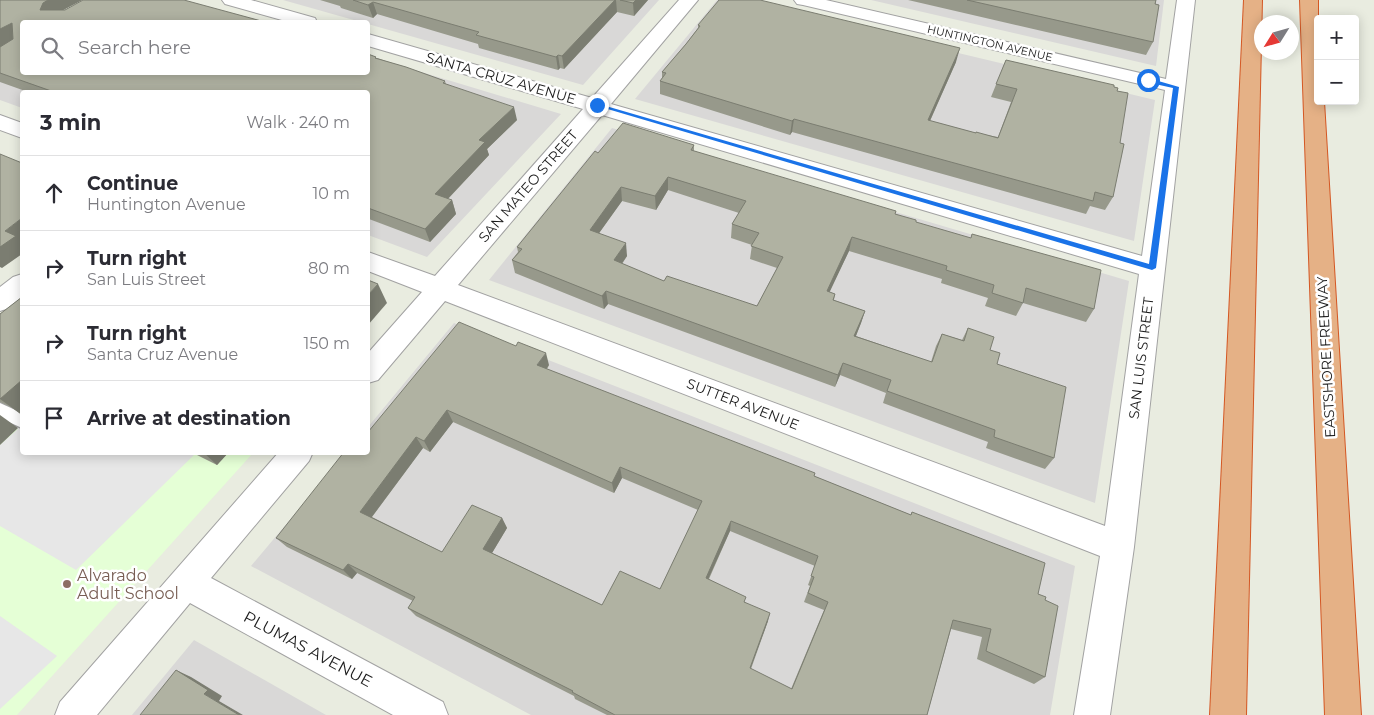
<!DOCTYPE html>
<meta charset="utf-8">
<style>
:root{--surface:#fff;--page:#f7f7f7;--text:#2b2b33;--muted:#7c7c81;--line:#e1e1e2}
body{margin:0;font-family:Montserrat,sans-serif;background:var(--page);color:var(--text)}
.controls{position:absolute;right:15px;top:15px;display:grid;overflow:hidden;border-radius:5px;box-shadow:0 2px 12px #0003}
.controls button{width:45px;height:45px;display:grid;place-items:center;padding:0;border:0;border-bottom:1px solid var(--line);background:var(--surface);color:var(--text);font:25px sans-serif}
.compass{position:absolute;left:1254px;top:15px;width:45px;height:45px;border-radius:50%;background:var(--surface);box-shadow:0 2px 12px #0003;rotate:233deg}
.stop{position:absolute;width:15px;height:15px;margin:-11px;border:4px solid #1a73e8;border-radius:50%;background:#fff}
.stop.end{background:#1a73e8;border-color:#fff;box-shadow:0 1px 5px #0008}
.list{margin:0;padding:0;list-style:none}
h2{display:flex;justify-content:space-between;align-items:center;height:65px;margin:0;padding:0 20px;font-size:21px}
h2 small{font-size:16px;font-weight:400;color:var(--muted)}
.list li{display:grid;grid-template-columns:32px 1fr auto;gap:15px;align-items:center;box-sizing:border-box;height:75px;padding:0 20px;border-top:1px solid var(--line)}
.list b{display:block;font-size:19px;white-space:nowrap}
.list p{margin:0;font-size:16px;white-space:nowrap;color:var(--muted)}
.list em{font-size:16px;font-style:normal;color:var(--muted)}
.icon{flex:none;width:28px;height:28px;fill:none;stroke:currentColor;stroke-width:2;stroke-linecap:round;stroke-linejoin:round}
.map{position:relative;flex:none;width:1374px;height:715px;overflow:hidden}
.search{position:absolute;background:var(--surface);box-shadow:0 2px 12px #0003;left:20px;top:20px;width:350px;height:55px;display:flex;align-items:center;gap:12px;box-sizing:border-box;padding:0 18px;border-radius:5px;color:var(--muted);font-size:19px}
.panel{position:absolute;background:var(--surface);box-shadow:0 2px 12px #0003;left:20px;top:90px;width:350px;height:365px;border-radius:5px}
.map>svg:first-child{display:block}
.residential{fill:#d9d8d7}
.education{fill:#e5ffd6}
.parking{fill:#e7e7e7}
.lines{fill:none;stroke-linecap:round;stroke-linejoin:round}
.service-casing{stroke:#a2a2a2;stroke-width:3}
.minor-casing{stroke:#a2a2a2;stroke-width:2}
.motorway-casing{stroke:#d45723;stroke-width:2}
.service{fill:#fff;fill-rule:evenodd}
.minor{fill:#fff;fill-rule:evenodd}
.motorway{fill:#e5b186;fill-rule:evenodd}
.wall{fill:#97998b;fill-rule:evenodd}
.shaded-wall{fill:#7b7d71}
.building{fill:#b0b2a2;stroke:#7b7d71;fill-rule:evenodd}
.route{fill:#1a73e8}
.education-dot{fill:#8d6e63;stroke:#fff;stroke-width:2}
.labels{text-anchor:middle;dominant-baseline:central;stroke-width:5;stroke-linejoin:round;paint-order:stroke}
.far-street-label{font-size:11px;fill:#1b1b1b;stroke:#fff}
.street-label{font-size:14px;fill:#1b1b1b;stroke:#fff}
.near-education-label{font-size:16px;fill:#785e54;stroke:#fff;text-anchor:start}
.near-street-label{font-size:16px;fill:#1b1b1b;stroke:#fff}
</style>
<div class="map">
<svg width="1374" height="715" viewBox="0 0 1374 715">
<rect width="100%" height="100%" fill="#e9ece0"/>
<g class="residential">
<polygon points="283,0 659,0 583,85"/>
<polygon points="717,0 736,0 1155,100 1134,241 635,99"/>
<polygon points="871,0 1164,0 1156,66"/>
<polygon points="368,56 561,114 427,257 368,235 368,92 22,92 22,108 0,100 0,73 368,72"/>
<polygon points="612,128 1129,281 1095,503 489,280"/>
<polygon points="454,323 1075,566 1050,715 531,715 251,566 346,453 368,452 368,427"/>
<polygon points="194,640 326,715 132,715"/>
</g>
<polygon class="education" points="22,312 22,452 253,453 17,715 0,715 0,329"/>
<g class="parking">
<polygon points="22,418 22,452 192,452 195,454 76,570 0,526 0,445 18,429 14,426"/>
<polygon points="0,616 57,656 0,709"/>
</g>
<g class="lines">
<defs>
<polygon id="service" points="0,403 22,413 22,428 0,418"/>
<g id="minor">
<polygon points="222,0 251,0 315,18 317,22 289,22 225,4"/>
<path d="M679,0H698L611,104L1142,256L1165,90L803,5L797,4L794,0H826L1166,79L1177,0H1195L1134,547L1110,715H1074L1100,556L445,301L378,380L368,383V353L422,292L368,271V252L435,276L583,109L368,46V34L592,98ZM602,115L1139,274L1105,526L458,285Z"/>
<polygon points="0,115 22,123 22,138 0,130"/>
<polygon points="22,274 22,298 9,308 0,311 0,287 13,277"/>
<polygon points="279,452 313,452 309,461 211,578 443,702 448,715 393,715 190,603 97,715 55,715 60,702"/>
</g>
<g id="motorway">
<polygon points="1244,0 1262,0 1246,715 1210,715"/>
<polygon points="1300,0 1318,0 1318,101 1324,101 1361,715 1325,715"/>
</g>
</defs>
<use href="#service" class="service-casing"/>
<use href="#minor" class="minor-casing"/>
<use href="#motorway" class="motorway-casing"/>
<use href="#service" class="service"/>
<use href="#minor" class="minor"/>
<use href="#motorway" class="motorway"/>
</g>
<g class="wall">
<polygon points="0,0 82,0 63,10 185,0 22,22 377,58 445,81 446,84 517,120 487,149 489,155 448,199 452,200 456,214 430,242 369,219 368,217 368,92 28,92 0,82"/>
<polygon points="320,0 648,0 634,16 617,12 564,69 560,68 558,70 479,48 478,44 377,14 373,18 341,8 340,6"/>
<polygon points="908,0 1156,0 1153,42 1146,55"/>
<polygon points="698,25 956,62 930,121 976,133 998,137 1011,102 991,97 1006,60 1114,87 1117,91 1120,143 1113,197 1105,210 1090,206 1086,214 792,132 790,135 660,94 660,81 662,78 662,72 686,44 698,28"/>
<path d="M694,145V151L895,214L916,222L1094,309L1086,322L1023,303L1016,316L985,306L988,298L941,283L942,279L849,251L829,292L835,294L834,300L865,311L861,323L856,336L931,362L936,346L942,334L962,340L968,328L990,350L997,364L1054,458L1045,469L986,448L988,442L883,403L886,393L840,375L835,387L608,304L604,309L515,273L512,260L518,252L517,247L598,153ZM668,190L739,213L732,224L731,238L752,245L750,259L777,268L757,306L664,281L622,264L627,256L599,233L622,201L656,210Z"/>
<polygon points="22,297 22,415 11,407 0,402 0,314"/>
<path d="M549,365L547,369L911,515L912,512L1038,594L1045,600V677L1034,684L977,659L982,637L951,629L927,715H607L575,699L574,696L416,616L408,608L413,601L357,573L352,579L287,547L276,538L368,432ZM453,422L614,493L622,478L698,510L660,589L602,605L492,553L507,528L502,518L442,552L372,517L423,448L430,452ZM730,531L815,566L808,585L810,586L804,602L824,610L791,689L751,669L768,621L745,602L709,579Z"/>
<polygon points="191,452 229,452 217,465"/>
</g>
<g class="shaded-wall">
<polygon points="48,0 82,0 52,16 40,10 43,3"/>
<polygon points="615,0 616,0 617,12 564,69 562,56"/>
<polygon points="636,0 648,0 634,16 633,3"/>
<polygon points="373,2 377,14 373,18 368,5"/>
<polygon points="12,23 22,36 0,48 0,29"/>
<polygon points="960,48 956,62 924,134 928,120"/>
<polygon points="558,55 560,68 558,70 556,57"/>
<polygon points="514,107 517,120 487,149 489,155 439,208 435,194 479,140"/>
<polygon points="794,119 792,132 790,135 792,121"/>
<polygon points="668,177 668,190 656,210 655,196"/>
<polygon points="621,187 622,201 592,243 590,230"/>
<polygon points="452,200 456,214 430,242 425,229"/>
<polygon points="22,218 22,240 21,242 22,243 22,254 2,268 0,267 0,247 5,231"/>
<polygon points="852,237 849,251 824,304 827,291"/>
<polygon points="626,243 627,256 615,273 614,260"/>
<polygon points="378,284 387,303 368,325 368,295"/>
<polygon points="606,291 608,304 604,309 602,296"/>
<polygon points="865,311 861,323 851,348 854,336"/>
<polygon points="546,353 549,365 540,378 537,365"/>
<polygon points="843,363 840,375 835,387 838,375"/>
<polygon points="22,380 22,415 0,399"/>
<polygon points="447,410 453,422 430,452 424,441"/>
<polygon points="0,415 18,428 0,445"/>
<polygon points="416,437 423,448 368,522 360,512"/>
<polygon points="203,452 229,452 217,465"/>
<polygon points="620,467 622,478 614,493 612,483"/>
<polygon points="502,518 507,528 489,558 483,549"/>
<polygon points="731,521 730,531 705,586 706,578"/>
<polygon points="348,564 357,573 352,579 343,570"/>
<polygon points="770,613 768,621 748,675 750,668"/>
<polygon points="176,670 191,677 222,696 219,701 243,715 239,715 204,694"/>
</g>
<g class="building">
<polygon points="0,0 48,0 43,3 40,10 65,10 83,0 184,0 265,22 22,22 22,72 368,72 368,54 376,57 375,58 406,67 445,81 443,83 514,107 479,140 485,142 435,194 452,200 425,229 368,208 368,92 54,92 0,73 0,47 13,39 12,23 0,29"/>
<polygon points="353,0 615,0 562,56 558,55 556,57 476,35 479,32 373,2 368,5"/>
<polygon points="620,0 636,0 633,3"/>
<polygon points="719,0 760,0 960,48 928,120 976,133 976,132 998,138 1017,89 996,84 1006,60 1114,85 1114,87 1118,88 1117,91 1128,93 1120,143 1124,144 1113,197 1095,192 1093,201 794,119 792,121 660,81 666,73 662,72 686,44 700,26 698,25"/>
<polygon points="967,0 1156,0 1155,4 1159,5 1153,42"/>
<path d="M623,123L694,145L691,150L896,211L895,214L916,220V222L971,238L972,234L1101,270L1094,309L1026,288L1023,303L992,293L994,285L946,270L947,266L852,237L827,291L835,294L833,300L865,311L854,336L932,362L942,334L964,341L968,328L994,337L990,350L1000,353L997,364L1066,387L1054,458L994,437L995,430L887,391L891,380L843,363L838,375L606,291L602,296L512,260L522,249L517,247L595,151L598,153ZM668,177L746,201L732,224L759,233L751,246L783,257L757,306L667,276L664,281L614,260L626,243L590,230L621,187L655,196Z"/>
<polygon points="0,154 22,163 22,218 5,231 16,236 0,247"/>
<polygon points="368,280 378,284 368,295"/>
<polygon points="22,297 22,380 0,399 0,314"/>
<path d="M459,322L516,346L518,342L546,353L537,365L815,473L814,476L911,515L912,512L1045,563L1038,594L1046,597L1045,600L1058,606L1045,677L986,651L991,629L953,620L927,715H615L572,692L573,691L408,608L415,597L348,564L343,570L276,538L344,452H368V432ZM447,410L612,483L620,467L702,501L660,589L620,571L602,605L483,549L502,518L472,505L442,552L360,512L416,437L424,441ZM731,521L818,556L811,576L814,577L808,593L828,602L792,689L750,668L770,613L744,602L746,597L706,578Z"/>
<polygon points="176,670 208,690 204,694 239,715 140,715"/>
</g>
<polygon class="route" points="1148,78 1179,87 1156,268 1152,270 594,105 599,104 1149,264 1173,88 1146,82"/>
<circle class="education-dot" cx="67" cy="584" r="5"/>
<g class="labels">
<g class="far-street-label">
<text transform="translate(990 43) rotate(13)">HUNTINGTON AVENUE</text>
</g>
<g class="street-label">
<text transform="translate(501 78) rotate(16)">SANTA CRUZ AVENUE</text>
<text transform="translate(528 186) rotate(-49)">SAN MATEO STREET</text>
<text transform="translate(1326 357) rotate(-93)">EASTSHORE FREEWAY</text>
<text transform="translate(1141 358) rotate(-83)">SAN LUIS STREET</text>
<text transform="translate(743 404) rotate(21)">SUTTER AVENUE</text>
</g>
<g class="near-education-label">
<text x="77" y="575">Alvarado<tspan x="77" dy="18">Adult School</tspan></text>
</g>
<g class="near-street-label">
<text transform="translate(308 649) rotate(28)">PLUMAS AVENUE</text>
</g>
</g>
</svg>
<div class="controls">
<button>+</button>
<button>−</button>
</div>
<svg class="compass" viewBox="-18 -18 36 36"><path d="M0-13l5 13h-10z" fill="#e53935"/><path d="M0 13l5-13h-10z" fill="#7c7c81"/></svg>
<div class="stop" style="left:1148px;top:80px"></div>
<div class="stop end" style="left:597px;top:105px"></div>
<div class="search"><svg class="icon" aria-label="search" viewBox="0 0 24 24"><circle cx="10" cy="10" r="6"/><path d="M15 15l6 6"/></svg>Search here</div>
<section class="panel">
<h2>3 min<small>Walk · 240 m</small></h2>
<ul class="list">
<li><svg class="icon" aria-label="ahead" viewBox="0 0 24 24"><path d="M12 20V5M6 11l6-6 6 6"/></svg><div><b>Continue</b><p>Huntington Avenue</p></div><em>10 m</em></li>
<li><svg class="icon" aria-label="right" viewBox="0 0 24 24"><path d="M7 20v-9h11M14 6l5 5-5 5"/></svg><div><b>Turn right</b><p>San Luis Street</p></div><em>80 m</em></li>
<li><svg class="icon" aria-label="right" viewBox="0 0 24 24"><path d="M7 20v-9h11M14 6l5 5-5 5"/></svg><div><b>Turn right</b><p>Santa Cruz Avenue</p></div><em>150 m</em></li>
<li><svg class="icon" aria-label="arrive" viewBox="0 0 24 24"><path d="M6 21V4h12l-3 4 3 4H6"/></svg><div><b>Arrive at destination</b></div></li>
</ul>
</section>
</div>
